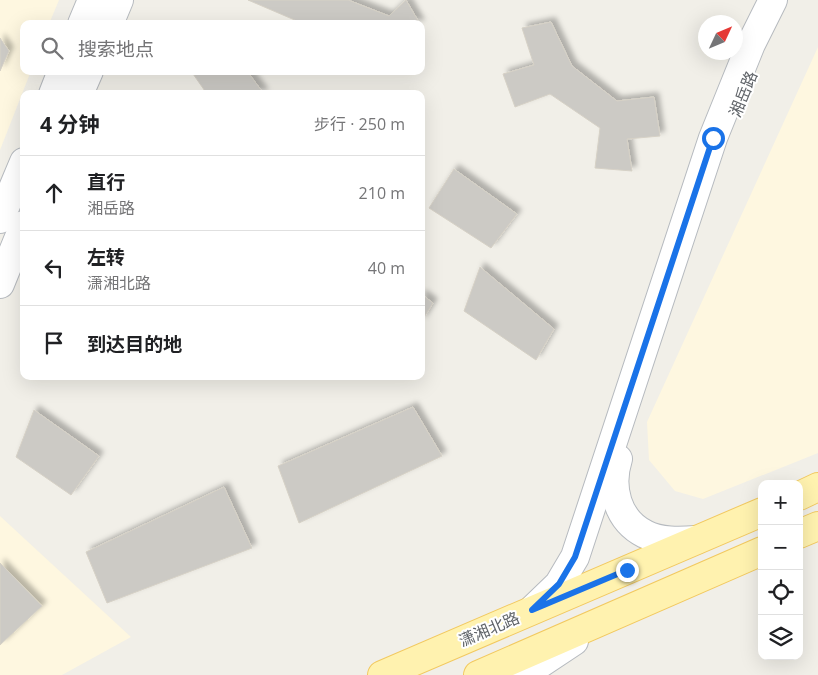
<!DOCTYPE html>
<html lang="zh">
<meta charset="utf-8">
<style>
:root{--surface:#fff;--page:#f2f2f2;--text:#202124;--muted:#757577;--line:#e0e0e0}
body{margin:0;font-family:"Open Sans","Noto Sans SC",sans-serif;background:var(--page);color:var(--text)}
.controls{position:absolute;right:15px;bottom:15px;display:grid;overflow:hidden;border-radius:10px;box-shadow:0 5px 20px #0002}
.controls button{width:45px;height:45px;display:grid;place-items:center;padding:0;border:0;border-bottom:1px solid var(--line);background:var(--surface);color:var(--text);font:25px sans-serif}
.compass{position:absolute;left:698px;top:15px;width:45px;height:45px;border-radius:50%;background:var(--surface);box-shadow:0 5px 20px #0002;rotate:46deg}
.stop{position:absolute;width:15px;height:15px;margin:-11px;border:4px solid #1a73e8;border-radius:50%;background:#fff}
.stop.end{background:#1a73e8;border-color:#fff;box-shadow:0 1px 5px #0008}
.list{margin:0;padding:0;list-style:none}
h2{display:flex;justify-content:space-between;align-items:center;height:65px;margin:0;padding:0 20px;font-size:21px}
h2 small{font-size:16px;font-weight:400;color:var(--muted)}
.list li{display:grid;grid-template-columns:32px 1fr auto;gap:15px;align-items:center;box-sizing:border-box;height:75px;padding:0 20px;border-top:1px solid var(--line)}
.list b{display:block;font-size:19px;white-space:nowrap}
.list p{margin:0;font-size:16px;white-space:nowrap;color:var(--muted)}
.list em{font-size:16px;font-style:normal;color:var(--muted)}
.icon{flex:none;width:28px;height:28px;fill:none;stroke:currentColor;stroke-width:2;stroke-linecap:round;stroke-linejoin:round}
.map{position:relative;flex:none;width:818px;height:675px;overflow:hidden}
.search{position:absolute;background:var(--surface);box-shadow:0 5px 20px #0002;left:20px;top:20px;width:405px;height:55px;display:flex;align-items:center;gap:12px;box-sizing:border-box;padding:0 18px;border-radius:10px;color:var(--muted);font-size:19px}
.panel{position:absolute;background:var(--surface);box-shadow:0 5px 20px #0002;left:20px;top:90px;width:405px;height:290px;border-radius:10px}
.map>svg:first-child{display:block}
.commercial{fill:#fef7e0}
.building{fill:#cccac5;stroke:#d6d1c6;filter:url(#shadow)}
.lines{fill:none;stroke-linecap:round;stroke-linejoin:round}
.secondary-casing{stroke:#b6babf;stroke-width:30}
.primary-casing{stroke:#f2c960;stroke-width:30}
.secondary{stroke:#fff;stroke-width:28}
.primary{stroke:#fff2af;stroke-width:28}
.route{stroke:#1a73e8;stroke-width:6}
.labels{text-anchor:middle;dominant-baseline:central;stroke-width:4;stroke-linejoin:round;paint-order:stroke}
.street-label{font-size:16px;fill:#5f6368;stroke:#fff}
</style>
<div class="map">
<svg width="818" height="675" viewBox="0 0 818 675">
<defs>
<filter id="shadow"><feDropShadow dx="4.5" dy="-4.5" stdDeviation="2.5" flood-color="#0004"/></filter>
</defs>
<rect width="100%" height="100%" fill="#f1efe8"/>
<g class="commercial">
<polygon points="0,0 59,0 49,24 24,24 24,71 31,71 0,150"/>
<polygon points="818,47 818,453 703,499 675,491 649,460 647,422"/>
<polygon points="0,516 131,637 62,675 0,675"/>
</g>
<g class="building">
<polygon points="248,0 348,0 389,16 406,0 420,24 304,24"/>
<polygon points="551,22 572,66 617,101 654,97 660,136 627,139 632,171 595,168 600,128 550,94 515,107 503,74 534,65 522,28"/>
<polygon points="0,38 9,51 0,71"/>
<polygon points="191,71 247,71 264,94 207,94"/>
<polygon points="454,169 517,214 491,248 429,208"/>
<polygon points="480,267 554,329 536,360 464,311"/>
<polygon points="421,294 433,303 421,322"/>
<polygon points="413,407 442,456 299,523 278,466"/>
<polygon points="34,410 99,456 71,495 16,457"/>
<polygon points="224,487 252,548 107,603 86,552"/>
<polygon points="0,563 42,606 0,645"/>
</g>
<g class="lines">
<defs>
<g id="secondary">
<polyline points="82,24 92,0"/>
<polyline points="109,24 119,0"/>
<polyline points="53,94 62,71"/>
<polyline points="79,94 89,71"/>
<polyline points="0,219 24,162"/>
<polyline points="0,284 24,225"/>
<path d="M618,459C609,487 617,520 645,534C660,542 680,541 696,540"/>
<polyline points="532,610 559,584 575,557 713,138 751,44 773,0"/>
<polyline points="523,675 574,641"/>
</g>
<g id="primary">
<polyline points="799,496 818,487"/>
<polyline points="799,534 818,526"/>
<polyline points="382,675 762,512"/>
<polyline points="478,675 762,551"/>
</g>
</defs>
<use href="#secondary" class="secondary-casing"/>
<use href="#primary" class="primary-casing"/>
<use href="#secondary" class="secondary"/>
<use href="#primary" class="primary"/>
</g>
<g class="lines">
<polyline class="route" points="627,570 532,610 559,584 575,557 713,138"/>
</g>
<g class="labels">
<g class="street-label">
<text transform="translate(743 94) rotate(-68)">湘岳路</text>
<text transform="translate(489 629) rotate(-23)">潇湘北路</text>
</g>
</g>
</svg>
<div class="controls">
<button>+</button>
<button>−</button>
<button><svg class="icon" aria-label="locate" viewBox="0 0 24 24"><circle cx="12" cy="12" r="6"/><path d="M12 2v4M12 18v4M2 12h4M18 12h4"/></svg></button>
<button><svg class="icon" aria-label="layers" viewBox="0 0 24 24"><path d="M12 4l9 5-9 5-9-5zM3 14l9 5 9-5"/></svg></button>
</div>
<svg class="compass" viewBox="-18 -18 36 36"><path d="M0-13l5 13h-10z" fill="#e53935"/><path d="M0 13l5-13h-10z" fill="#757577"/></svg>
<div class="stop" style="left:713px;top:138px"></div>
<div class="stop end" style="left:627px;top:570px"></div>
<div class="search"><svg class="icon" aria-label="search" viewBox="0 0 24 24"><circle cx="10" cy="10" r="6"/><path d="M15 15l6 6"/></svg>搜索地点</div>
<section class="panel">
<h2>4 分钟<small>步行 · 250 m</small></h2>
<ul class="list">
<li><svg class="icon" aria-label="ahead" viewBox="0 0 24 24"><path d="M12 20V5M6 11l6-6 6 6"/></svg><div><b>直行</b><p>湘岳路</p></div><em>210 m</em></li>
<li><svg class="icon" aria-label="left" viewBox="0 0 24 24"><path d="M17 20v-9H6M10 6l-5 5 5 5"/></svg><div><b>左转</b><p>潇湘北路</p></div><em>40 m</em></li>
<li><svg class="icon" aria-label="arrive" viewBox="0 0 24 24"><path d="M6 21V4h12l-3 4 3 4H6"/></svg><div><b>到达目的地</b></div></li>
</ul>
</section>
</div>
